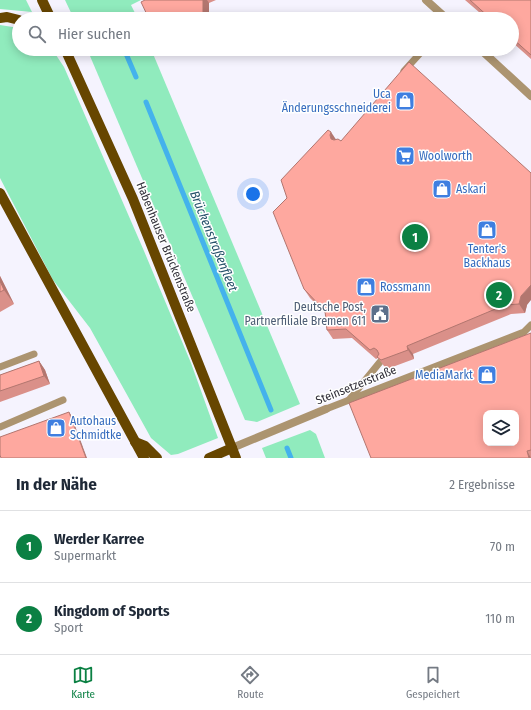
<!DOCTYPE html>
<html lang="de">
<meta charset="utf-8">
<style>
:root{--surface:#fff;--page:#f2f2f3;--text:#1f2937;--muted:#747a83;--line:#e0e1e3;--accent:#0b8043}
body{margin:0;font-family:"Fira Sans Condensed",sans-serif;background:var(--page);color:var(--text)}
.controls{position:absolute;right:12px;bottom:12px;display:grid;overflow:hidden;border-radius:8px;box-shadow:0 2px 10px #0003}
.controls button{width:36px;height:36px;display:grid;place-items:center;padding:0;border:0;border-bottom:1px solid var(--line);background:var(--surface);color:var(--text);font:20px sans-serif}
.you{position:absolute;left:253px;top:194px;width:14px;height:14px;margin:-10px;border:3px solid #fff;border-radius:50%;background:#1a73e8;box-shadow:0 0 0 6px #1a73e833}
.badge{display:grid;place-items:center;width:26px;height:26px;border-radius:50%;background:var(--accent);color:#fff;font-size:13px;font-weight:700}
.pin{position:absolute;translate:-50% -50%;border:2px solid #fff;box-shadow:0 1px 4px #0006}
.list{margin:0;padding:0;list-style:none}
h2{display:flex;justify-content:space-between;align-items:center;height:52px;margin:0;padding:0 16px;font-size:17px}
h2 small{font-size:13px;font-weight:400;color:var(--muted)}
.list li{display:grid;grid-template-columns:26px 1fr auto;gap:12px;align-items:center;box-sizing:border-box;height:72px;padding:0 16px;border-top:1px solid var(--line)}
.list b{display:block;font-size:15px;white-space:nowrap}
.list p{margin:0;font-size:13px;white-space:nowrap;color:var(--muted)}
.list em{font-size:13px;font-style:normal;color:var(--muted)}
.icon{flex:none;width:22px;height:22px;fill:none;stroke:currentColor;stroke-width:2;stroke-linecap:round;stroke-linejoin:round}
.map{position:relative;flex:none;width:531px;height:458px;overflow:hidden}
.search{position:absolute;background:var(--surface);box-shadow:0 2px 10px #0003;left:12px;right:12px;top:12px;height:44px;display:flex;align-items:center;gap:10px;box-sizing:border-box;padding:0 14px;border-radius:22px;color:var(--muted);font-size:15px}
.sheet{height:196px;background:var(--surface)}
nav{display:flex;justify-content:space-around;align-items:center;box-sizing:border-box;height:56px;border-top:1px solid var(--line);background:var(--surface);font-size:11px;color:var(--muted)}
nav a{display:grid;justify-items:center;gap:2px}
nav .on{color:var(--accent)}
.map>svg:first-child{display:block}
.green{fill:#90ebbd}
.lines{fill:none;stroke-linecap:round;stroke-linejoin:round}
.stream{stroke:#44b2ec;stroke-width:5}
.service{stroke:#ac9470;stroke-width:7}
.minor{stroke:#ac9470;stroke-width:8}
.primary{stroke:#674600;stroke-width:10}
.wall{fill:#da9089}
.shaded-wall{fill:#b2766f}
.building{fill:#fea89f;stroke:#b2766f;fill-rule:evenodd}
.labels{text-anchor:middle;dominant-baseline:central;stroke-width:3;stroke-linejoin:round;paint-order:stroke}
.shop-label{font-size:12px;fill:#366cbe;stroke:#fff;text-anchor:start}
.street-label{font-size:12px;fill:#32303a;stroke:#fff}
.service-label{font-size:12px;fill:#4e5e75;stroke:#fff;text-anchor:end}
.water-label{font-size:13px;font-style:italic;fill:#26526a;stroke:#fff}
</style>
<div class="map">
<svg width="531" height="458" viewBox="0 0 531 458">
<rect width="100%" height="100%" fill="#f5f3fe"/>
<g class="green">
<polygon points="0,0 26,0 32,12 0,9"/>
<polygon points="65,0 141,0 131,5 138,19 74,19"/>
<polygon points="0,25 19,28 19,49 51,49 54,52 64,67 144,251 191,363 218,438 178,454 171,455 151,438 90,328 53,280 0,178"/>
<polygon points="87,49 151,49 300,404 257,422 245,420"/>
<polygon points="310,430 316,434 325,458 266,458 262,448"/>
</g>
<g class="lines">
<g class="stream">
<polyline points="124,49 136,77"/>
<polyline points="146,102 271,410"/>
<polyline points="287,448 291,458"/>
</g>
<g class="service">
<polyline points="404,71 424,49"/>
<polyline points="0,367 34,354"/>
<polyline points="349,400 380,362"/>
<polyline points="326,409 524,332 531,325"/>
<polyline points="0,427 63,400"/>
</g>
<g class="minor">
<polyline points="426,0 447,19"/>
<polyline points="480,49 531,96"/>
<polyline points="232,448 326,409"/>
</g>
<g class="primary">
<polyline points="42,0 51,19"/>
<polyline points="0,18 7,17 19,20"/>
<polyline points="65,49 133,199 236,458"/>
<polyline points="0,193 144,458"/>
<polyline points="135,442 145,446 157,458"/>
<polyline points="209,458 232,448"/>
</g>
</g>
<g class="wall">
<polygon points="145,0 216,0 209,3 209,19 149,19"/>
<polygon points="465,0 531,0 531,59 512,42 512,19 487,19"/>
<polygon points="336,140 527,305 525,313 511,314 413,354 414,359 387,369 384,366 378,358 376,359 352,338 333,339 327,330 326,314 310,298 304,289 287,198"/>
<polygon points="0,276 14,304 0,312"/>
<polygon points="531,333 531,458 371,458"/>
<polygon points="39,361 45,370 50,384 0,402 0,375"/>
</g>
<g class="shaded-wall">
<polygon points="203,0 207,0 209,3 209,19 201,19"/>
<polygon points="331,132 337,141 331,139 330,135"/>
<polygon points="0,276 14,304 4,290 0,281"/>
<polygon points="531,285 531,300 527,305 525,313 519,304 521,296"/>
<polygon points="407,346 413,354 414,359 408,350"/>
<polygon points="39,361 45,370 50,384 44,376"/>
<polygon points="69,412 71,415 87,458 86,458"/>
<polygon points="527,451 531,458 529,458"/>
</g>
<g class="building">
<polygon points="145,0 203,0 203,14 201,19 155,19 154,17 149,19 141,2"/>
<polygon points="470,0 531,0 531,55 512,38 512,19 491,19"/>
<polygon points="409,62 531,173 531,285 521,296 519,304 505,305 407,346 408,350 381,360 377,357 379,354 377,350 374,348 370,350 346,329 327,330 325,311 304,289 273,212 287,198 281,180 328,130 331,132 330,135 331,139 334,140 338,139 341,141"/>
<polygon points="0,281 4,290 0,292"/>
<path d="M531,333V450L527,451L529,458H371L349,403ZM486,413H516V443H486Z"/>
<polygon points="39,361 44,376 0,391 0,375"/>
<polygon points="69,412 86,458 1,458 0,455 0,437"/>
</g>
<defs>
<symbol id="shop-square" viewBox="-11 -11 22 22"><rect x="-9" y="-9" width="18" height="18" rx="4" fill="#3f7fe0" stroke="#fff"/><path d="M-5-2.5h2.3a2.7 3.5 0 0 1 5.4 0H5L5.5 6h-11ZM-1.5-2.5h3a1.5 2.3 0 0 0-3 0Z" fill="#fff"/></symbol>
<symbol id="supermarket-square" viewBox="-11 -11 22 22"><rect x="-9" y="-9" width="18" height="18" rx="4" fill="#3f7fe0" stroke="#fff"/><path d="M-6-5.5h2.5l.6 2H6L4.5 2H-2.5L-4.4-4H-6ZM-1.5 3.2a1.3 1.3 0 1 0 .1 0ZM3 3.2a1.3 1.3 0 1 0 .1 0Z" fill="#fff"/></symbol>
<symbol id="civic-square" viewBox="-11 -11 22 22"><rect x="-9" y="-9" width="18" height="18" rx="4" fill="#5c6f8a" stroke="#fff"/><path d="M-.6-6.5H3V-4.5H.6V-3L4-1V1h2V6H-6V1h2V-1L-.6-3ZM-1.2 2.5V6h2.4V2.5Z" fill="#fff"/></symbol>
</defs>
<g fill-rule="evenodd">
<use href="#shop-square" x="394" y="90" width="22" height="22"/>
<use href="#supermarket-square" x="394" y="145" width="22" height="22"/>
<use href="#shop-square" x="431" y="178" width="22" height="22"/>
<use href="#shop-square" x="476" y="219" width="22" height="22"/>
<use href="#shop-square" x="355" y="276" width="22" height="22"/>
<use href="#civic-square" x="369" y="303" width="22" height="22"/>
<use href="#shop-square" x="476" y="364" width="22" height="22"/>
<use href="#shop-square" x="45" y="417" width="22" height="22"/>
</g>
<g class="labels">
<g class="shop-label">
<text x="391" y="94" text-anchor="end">Uca<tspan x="391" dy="14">Änderungsschneiderei</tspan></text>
<text x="419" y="156">Woolworth</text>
<text x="456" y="189">Askari</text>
<text x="487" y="249" text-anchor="middle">Tenter's<tspan x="487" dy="14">Backhaus</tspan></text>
<text x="380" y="287">Rossmann</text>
<text x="473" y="375" text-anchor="end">MediaMarkt</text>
<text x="70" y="421">Autohaus<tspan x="70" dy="14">Schmidtke</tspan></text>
</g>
<g class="street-label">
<text transform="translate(166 247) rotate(68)">Habenhauser Brückenstraße</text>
<text transform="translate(356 385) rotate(-22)">Steinsetzerstraße</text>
</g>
<g class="service-label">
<text x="366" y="307">Deutsche Post,<tspan x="366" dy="14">Partnerfiliale Bremen 611</tspan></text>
</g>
<g class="water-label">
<text transform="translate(214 241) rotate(68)">Brückenstraßenfleet</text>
</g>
</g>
</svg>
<div class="controls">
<button><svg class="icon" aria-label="layers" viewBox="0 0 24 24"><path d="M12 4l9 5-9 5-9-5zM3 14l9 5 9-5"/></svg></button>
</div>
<div class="you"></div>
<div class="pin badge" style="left:415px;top:237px">1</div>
<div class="pin badge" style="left:499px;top:295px">2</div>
<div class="search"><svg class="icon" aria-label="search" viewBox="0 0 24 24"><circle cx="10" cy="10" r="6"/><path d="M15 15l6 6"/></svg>Hier suchen</div>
</div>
<section class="sheet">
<h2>In der Nähe<small>2 Ergebnisse</small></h2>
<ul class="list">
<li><span class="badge">1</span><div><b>Werder Karree</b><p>Supermarkt</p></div><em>70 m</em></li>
<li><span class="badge">2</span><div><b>Kingdom of Sports</b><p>Sport</p></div><em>110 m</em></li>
</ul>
</section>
<nav>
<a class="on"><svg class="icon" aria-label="map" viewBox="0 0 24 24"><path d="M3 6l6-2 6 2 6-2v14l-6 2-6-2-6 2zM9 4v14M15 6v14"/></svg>Karte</a>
<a><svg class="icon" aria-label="directions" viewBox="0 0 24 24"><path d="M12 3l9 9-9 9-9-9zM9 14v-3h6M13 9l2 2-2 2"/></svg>Route</a>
<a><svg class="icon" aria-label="saved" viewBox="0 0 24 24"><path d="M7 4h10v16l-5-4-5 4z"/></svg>Gespeichert</a>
</nav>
